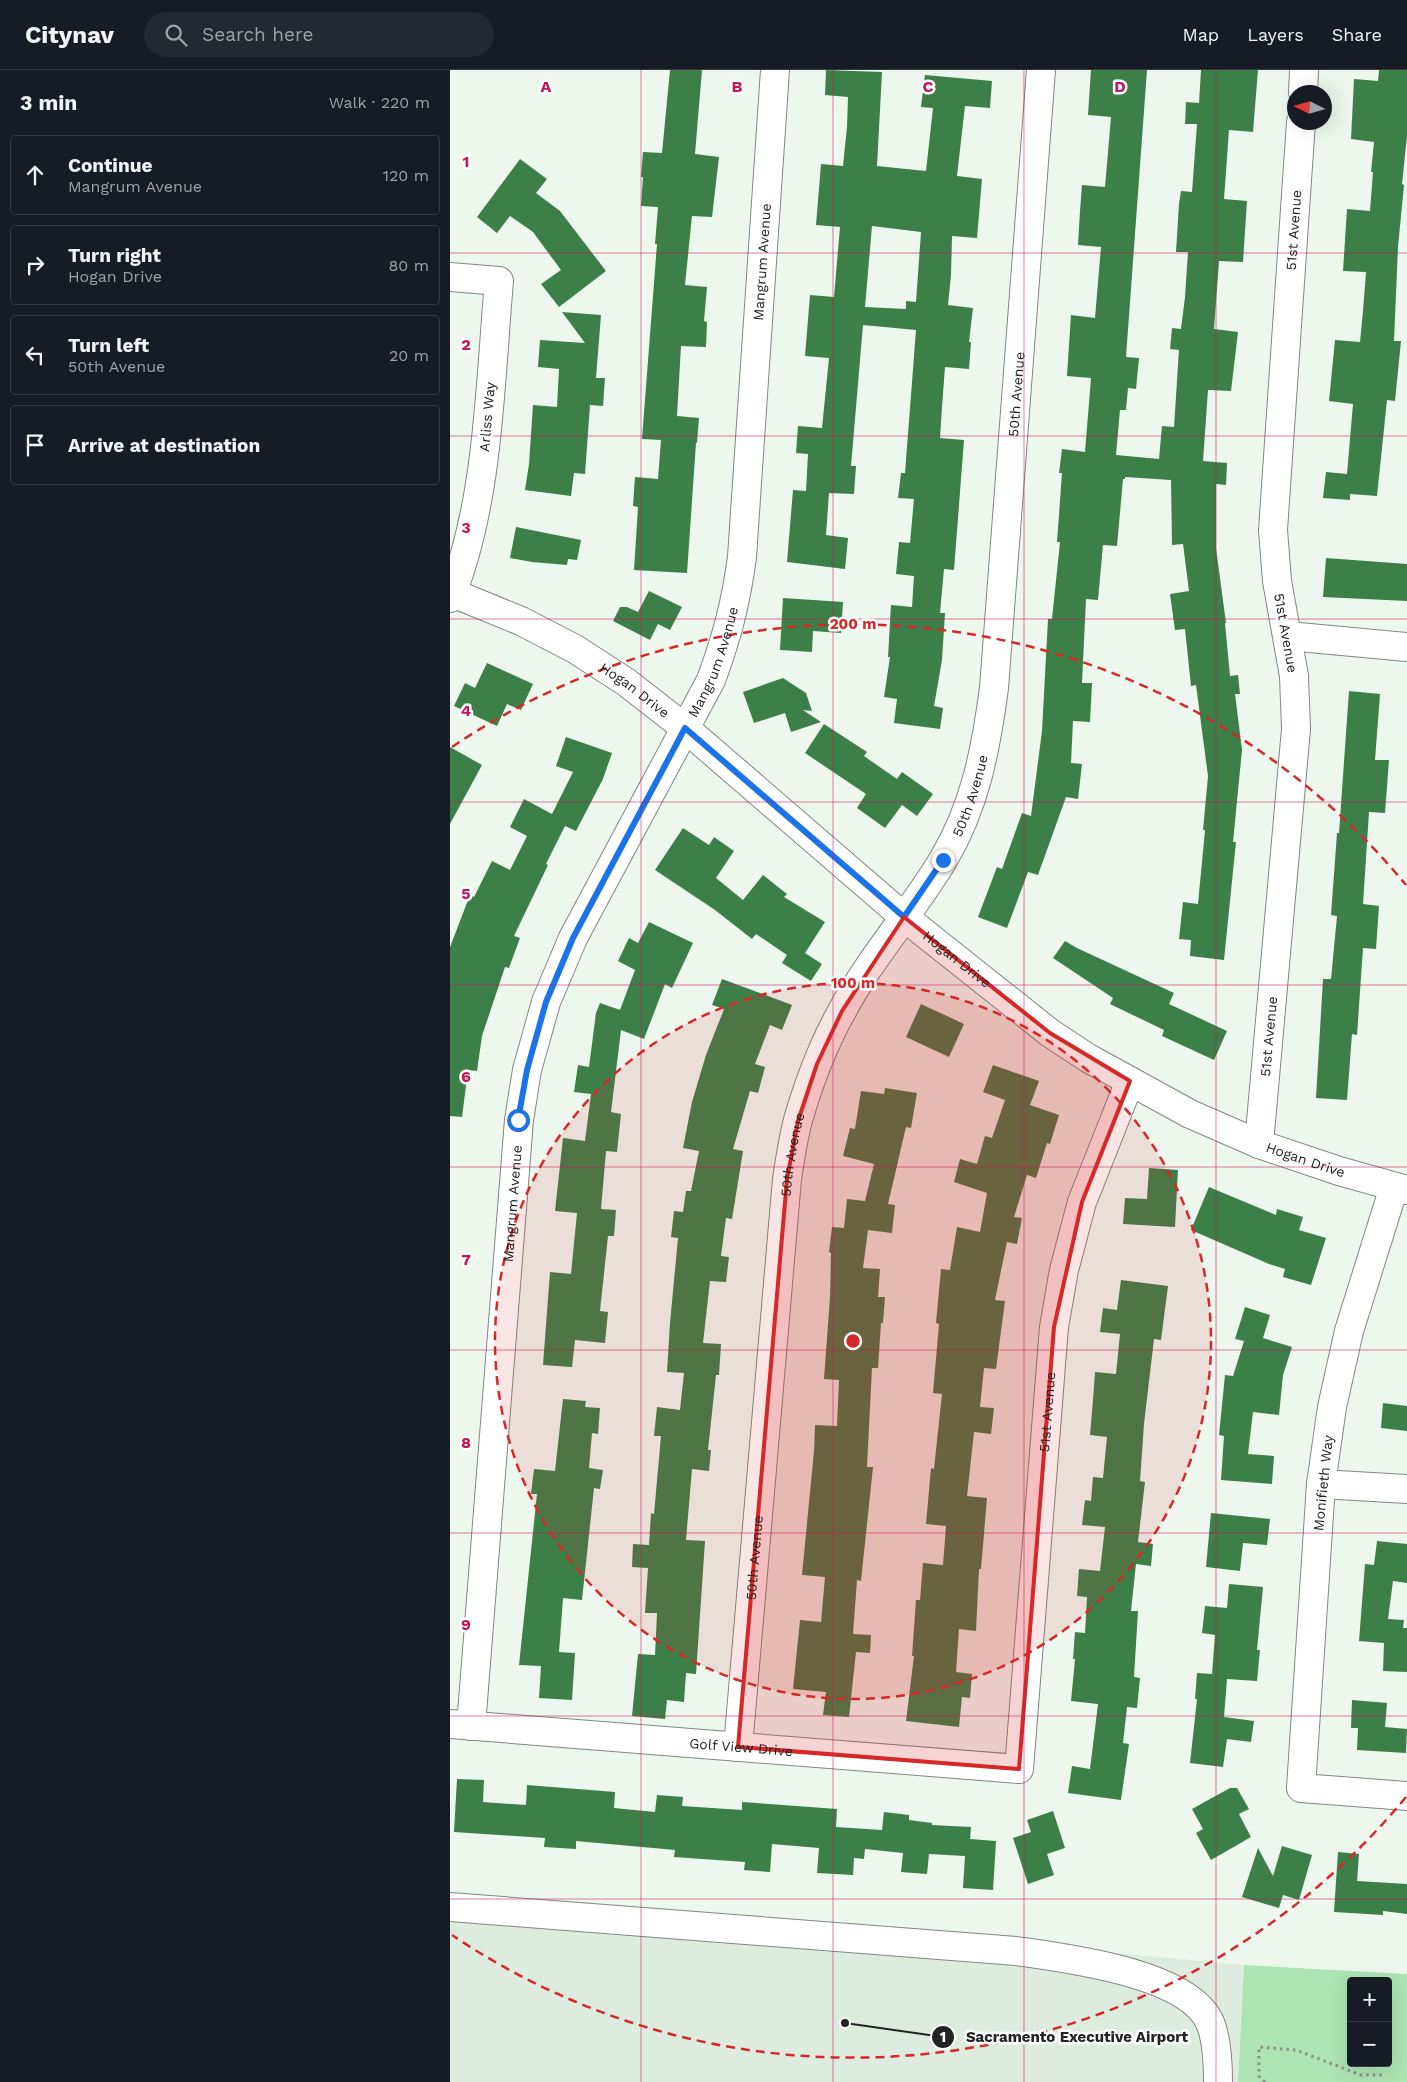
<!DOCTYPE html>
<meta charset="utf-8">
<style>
:root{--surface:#171b24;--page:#242831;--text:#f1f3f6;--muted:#9ea1a6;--line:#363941}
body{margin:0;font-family:"Work Sans",sans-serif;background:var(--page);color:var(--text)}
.controls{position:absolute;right:15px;bottom:15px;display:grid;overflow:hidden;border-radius:5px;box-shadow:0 5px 20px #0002}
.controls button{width:45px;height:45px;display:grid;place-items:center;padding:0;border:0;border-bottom:1px solid var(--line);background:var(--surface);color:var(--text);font:25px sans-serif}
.compass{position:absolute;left:837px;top:15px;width:45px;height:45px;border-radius:50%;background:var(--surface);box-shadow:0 5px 20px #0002;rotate:275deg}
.stop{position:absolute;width:15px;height:15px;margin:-11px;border:4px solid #1a73e8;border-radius:50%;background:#fff}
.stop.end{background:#1a73e8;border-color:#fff;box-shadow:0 1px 5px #0008}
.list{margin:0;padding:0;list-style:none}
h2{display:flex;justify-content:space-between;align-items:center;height:65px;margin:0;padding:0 20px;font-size:21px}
h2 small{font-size:16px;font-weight:400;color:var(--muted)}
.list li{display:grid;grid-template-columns:32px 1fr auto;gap:15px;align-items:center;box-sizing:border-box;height:80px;margin:0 10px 10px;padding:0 10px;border:1px solid var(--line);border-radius:5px}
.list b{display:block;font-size:19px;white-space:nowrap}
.list p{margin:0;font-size:16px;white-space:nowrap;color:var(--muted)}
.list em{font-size:16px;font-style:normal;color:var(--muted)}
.icon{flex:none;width:28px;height:28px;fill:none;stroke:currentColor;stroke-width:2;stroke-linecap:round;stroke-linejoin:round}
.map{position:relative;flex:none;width:957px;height:2012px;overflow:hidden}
header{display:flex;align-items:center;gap:30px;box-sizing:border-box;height:70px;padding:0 25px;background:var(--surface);border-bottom:1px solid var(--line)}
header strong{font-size:24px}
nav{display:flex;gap:28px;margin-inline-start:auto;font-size:18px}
.search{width:350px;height:45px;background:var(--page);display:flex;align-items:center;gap:12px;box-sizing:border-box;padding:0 18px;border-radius:28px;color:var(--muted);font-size:19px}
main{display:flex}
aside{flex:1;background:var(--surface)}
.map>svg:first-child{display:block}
.built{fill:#ddecde}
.green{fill:#ade4b3;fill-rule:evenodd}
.building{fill:#3d7f49;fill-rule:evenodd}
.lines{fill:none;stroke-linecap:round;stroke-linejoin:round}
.minor-casing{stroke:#808881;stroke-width:30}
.path{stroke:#8a908b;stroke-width:3;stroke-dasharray:2.5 4;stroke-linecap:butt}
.minor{stroke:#fff;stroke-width:28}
.route{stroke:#1a73e8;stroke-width:6}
.marked{fill:#d62828;fill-opacity:0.2;stroke:#d62828;stroke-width:4;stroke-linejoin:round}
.grid{fill:none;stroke:#c2185b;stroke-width:1;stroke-opacity:0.55}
.ring{fill:none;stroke:#d62828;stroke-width:2.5;stroke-dasharray:9 6}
.labels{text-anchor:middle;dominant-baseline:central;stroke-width:5;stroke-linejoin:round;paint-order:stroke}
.street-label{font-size:14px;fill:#212422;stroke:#fff}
.grid-label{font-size:16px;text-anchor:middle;font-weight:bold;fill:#c2185b;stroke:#fff;stroke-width:5;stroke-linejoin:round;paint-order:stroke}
.centre{fill:#d62828;stroke:#fff;stroke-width:2.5}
.ring-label{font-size:15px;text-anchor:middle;font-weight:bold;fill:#d62828;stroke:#fff;stroke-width:5;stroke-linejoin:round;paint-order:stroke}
.leader{fill:none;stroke:#212422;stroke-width:2}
.callout-dot{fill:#212422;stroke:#fff;stroke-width:2}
.mark-label{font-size:15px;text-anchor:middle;font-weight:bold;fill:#fff}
.callout-label{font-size:15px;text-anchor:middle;font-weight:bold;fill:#212422;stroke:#fff;stroke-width:5;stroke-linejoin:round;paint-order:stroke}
</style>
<header>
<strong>Citynav</strong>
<div class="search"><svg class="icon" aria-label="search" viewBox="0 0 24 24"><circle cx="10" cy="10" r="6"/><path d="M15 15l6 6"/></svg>Search here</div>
<nav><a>Map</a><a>Layers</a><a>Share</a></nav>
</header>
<main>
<aside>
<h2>3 min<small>Walk · 220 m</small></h2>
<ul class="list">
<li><svg class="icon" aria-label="ahead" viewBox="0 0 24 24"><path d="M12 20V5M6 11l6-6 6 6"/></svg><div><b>Continue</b><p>Mangrum Avenue</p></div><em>120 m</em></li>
<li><svg class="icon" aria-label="right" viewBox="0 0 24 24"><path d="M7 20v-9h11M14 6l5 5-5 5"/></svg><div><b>Turn right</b><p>Hogan Drive</p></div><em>80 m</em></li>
<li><svg class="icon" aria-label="left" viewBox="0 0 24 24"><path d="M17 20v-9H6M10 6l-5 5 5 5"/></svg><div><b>Turn left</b><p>50th Avenue</p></div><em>20 m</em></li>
<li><svg class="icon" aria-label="arrive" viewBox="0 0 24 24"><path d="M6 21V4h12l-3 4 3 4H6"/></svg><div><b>Arrive at destination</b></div></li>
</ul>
</aside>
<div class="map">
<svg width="957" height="2012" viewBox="0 0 957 2012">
<rect width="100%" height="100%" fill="#eef7ee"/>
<polygon class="built" points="0,1822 794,1895 788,2012 0,2012"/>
<path class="green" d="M794,1895L957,1904V2012H788ZM901,1911H938V1993H901Z"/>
<g class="building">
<polygon points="220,0 252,0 245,84 269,87 262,147 242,146 235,215 257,217 254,251 257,252 256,277 231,276 227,346 249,348 247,373 246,373 237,503 184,500 188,437 183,436 185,407 208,409 211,370 192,369 207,174 205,174 208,137 191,136 193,107 191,107 193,82 212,83"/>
<path d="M376,0L432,2L427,96L476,101L483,38L471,37L475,5L542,11L540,38L515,36L507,106L532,109L527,168L502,166L501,205L498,235L523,238L519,272H521L519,299L495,297L492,337L490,368L514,370L504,500L494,499L490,543H495L492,590L484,636L493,638L490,659L444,653L447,629L434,627L440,587H438L441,535L462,537L464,506L446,504L449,472L460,473L464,429L448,428L451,403H455L466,260L413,255L401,396H406L404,424L379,423L376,465L398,468L395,499L337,492L343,420L356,421L358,384L346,383L348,356L372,358L379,288L355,286L360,225L384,227L390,157L366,155L371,94L393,96L397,57L398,27L375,25ZM422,156L471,162L466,232L456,231V239L415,237Z"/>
<polygon points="641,0 697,0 676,287 689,288 686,319 678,318 676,340 670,340 666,385 709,389 712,356 724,357 729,280 720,279 722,258 731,259 735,227 738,182 726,182 729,134 731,121 742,122 747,54 735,54 736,32 749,33 751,0 808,0 803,62 779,60 774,129 797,131 793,192 769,191 764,259 788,262 781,321 758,320 753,391 777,393 776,415 766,414 766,478 776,553 775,553 780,606 788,605 790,624 785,624 792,680 783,772 786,772 774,890 740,886 741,870 729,869 733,832 748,834 755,760 753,760 758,706 746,615 741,616 735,559 725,560 720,524 739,521 733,474 722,475 721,410 675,407 675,409 673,409 667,476 653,475 648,530 636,529 632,613 642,613 640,652 623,651 621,693 632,694 628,729 616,727 588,805 578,802 557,858 528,847 547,797 552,799 572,743 581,746 592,661 598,549 602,549 610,472 607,472 612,403 609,403 612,379 635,382 641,308 617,306 621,245 645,248 651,177 628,175 630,141 632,115 655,117 661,47 638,45"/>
<polygon points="929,0 957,0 957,66 952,114 954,115 948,177 944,271 951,271 945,331 937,330 927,426 900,424 900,430 873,428 876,402 897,404 903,334 879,331 885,270 910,272 913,241 916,202 893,201 897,139 920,141 923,102 921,102 924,72 901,69 904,9 928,11"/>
<polygon points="70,89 97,109 86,123 110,141 156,201 109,237 91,214 111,200 83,162 60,146 47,163 27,147"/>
<polygon points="112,242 151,245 146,308 155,308 153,336 140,335 135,404 124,403 121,426 75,420 79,394 83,335 107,337 109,299 88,297 90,270 135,273"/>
<polygon points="66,457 131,470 127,490 118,489 117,495 82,492 60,488"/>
<polygon points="876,488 957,494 957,531 873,527"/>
<polygon points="199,521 232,537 220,560 208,554 200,570 163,551 170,537 177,537 188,542"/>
<polygon points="333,528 393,532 391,563 363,561 362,582 330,580"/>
<polygon points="37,593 83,614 71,640 57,634 47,656 4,636 15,613 25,618"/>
<polygon points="333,608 356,623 362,641 353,640 371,652 341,662 335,643 304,653 293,622"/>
<polygon points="899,621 930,624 925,690 939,690 935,743 919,742 913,834 929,836 926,879 913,878 907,965 902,964 897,1030 866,1028 873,909 881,909 887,846 881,845 887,763 889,763"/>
<polygon points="374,654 417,682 414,686 447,709 452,702 483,724 467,746 452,735 435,758 407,738 416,724 355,683"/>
<polygon points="116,667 162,683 153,709 126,761 115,756 96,794 98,795 64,866 70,868 59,898 55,897 32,966 27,1001 18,1000 12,1047 0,1046 0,877 20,825 24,827 42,791 60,800 77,766 60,757 74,729 102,744 123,702 106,696"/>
<polygon points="0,677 32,695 0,754"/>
<polygon points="233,758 259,775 264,767 284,781 266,808 293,830 313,805 337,824 334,827 375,852 355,883 372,894 361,911 332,893 337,885 306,864 302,869 265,840 205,800"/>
<polygon points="199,852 243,873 222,918 215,914 194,969 171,960 161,1042 171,1044 167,1082 156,1081 151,1139 166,1140 164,1166 158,1166 150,1241 158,1242 155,1273 125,1270 122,1297 93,1295 100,1202 121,1204 127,1143 105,1141 113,1068 135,1071 141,1024 124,1022 128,995 139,997 146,943 150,933 170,940 185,900 168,891 179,868 188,873"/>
<polygon points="615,871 627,878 724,923 719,934 777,961 764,990 712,966 714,960 660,934 663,928 603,888"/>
<polygon points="272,909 342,935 332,960 320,955 305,994 315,997 308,1023 300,1021 283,1079 293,1081 282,1149 276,1148 271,1186 279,1187 276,1212 260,1211 253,1273 271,1274 269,1305 266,1305 258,1380 261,1380 259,1401 242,1399 236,1470 255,1471 246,1604 236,1603 234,1632 217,1630 215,1649 182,1646 188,1584 205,1585 207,1543 195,1543 198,1498 182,1497 183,1474 199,1475 201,1443 204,1444 211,1366 204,1366 207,1337 230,1340 234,1303 217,1302 220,1253 228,1168 221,1167 224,1141 233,1142 236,1121 241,1121 249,1081 233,1078 242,1032 256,985 274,939 262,935"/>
<polygon points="471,934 514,954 499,987 456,967"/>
<polygon points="543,995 589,1011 580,1035 609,1045 600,1074 597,1073 586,1108 577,1105 564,1147 572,1148 567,1174 557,1172 545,1230 555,1231 546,1299 534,1298 530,1337 544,1338 541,1364 524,1362 517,1426 537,1428 531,1499 529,1499 526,1561 509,1559 506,1602 522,1604 520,1628 512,1627 509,1657 456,1651 464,1586 462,1586 466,1530 470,1530 473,1493 493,1495 496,1456 476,1454 481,1398 484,1399 492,1324 483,1323 489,1254 486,1253 491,1199 500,1200 507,1157 530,1162 537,1123 504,1112 510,1089 527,1094 535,1066 542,1068 555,1030 533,1022"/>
<polygon points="435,1018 467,1023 461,1058 456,1057 438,1134 445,1135 442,1163 418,1160 413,1198 430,1199 428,1227 435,1227 433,1253 431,1253 428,1298 422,1298 417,1397 423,1397 411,1511 407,1510 403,1564 421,1565 420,1583 406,1582 399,1647 373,1645 376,1622 343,1619 350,1550 371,1552 375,1507 352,1505 364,1381 365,1355 387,1356 389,1310 374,1309 380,1227 381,1183 379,1182 382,1157 394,1158 397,1129 415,1131 424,1094 393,1086 400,1058 405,1059 411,1021 434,1024"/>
<polygon points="699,1098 728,1100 725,1157 673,1154 675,1128 697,1129"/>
<polygon points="759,1117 826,1145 827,1139 853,1147 849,1160 876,1168 861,1215 833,1207 835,1199 819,1194 741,1160"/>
<polygon points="671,1210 718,1216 711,1270 704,1269 694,1354 690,1411 695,1412 688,1472 703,1474 701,1496 686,1494 681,1541 688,1541 684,1607 690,1608 687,1638 677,1637 673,1673 679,1674 671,1730 618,1723 622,1696 640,1699 648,1634 621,1631 625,1589 623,1589 625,1562 635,1563 637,1527 627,1526 629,1499 650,1501 655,1457 632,1455 635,1430 641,1431 643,1407 653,1408 657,1367 640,1365 643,1330 645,1302 666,1304 670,1264 650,1262 653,1238 667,1240"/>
<polygon points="795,1237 820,1245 813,1268 842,1277 833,1305 829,1345 803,1342 798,1384 824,1386 822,1414 771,1410 774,1366 769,1365 775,1305 783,1306 794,1271 785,1269"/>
<polygon points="113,1329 136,1331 135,1337 150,1338 148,1364 142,1363 139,1398 153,1400 150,1419 144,1418 132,1530 113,1528 109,1582 125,1583 122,1630 89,1628 91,1596 69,1595 87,1424 81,1424 84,1399 105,1401"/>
<polygon points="933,1333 957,1336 957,1361 931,1358"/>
<polygon points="761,1443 820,1449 817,1475 793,1473 790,1501 756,1497"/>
<polygon points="927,1471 957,1474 957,1513 943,1511 938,1549 954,1550 953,1558 957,1558 957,1602 933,1601 934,1573 909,1571 915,1494 924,1495"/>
<polygon points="779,1514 813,1517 807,1580 810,1580 807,1611 777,1609 774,1647 804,1651 801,1672 777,1669 773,1697 740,1693 747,1629 745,1629 747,1603 762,1604 765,1565 752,1563 755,1536 777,1538"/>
<polygon points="902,1630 937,1633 935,1657 957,1659 956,1683 907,1680 908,1658 901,1658"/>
<polygon points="7,1709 34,1710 33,1732 76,1735 77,1715 165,1722 164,1738 205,1742 207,1725 233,1727 232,1736 292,1740 292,1732 387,1739 386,1757 432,1760 434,1742 459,1745 459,1750 482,1753 482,1755 521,1757 520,1769 546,1771 543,1820 513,1818 515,1786 479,1784 477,1804 451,1802 453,1783 415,1779 414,1789 404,1788 403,1805 367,1803 369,1778 322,1774 320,1802 294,1800 295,1792 224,1787 225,1780 126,1771 126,1779 94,1777 95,1768 4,1762"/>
<polygon points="780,1718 787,1718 799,1739 789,1744 801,1767 761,1790 746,1763 753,1759 742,1739"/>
<polygon points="603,1741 615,1778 597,1784 604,1805 578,1814 563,1768 581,1762 577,1750"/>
<polygon points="832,1776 862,1785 849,1830 833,1825 829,1838 792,1827 808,1778 823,1806"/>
<polygon points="888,1782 909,1784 907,1811 957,1814 957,1844 933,1841 933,1845 884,1842"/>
</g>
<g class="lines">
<defs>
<g id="minor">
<polyline points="853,22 854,0"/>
<path d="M0,207L49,211C40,313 39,432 0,528"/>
<path id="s1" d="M0,522L71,551L125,579L176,612L235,658L454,847L600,963L638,988L740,1044L809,1074L889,1101L957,1120"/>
<polyline points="838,566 957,577"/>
<path id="s2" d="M809,1074L846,659L844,606L827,511L823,460L851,52"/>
<polyline points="944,1117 899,1261 882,1337 871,1414 851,1718 957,1726"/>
<polyline points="871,1414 957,1419"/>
<path id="s3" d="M0,1654L569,1699L604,1257L614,1200L632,1132L680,1011"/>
<path id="s4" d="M21,1656L69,1050L77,1000L96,932L123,868L261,610C277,567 286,532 292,487L325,0"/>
<path id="s5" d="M288,1677L337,1109C340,1089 343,1069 348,1050C359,1012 373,975 392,941C420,888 462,842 493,790C525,737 536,679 544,618L591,0"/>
<path d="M0,1837L566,1881C615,1888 742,1903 761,1955C767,1972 768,1994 768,2012"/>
</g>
</defs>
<use href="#minor" class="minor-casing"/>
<polyline class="path" points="815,2012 809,2006 809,1977 846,1980 911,2005 934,2005"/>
<use href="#minor" class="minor"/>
</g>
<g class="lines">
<polyline class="route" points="68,1050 77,1000 96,932 123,868 235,658 454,847 493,790"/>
</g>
<path class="marked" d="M454,847L600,963L680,1011L632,1132L604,1257L569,1699L288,1677L337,1109L348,1051L367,994L392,941Z"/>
<path class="grid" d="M191,0V2012M383,0V2012M574,0V2012M766,0V2012M0,183H957M0,366H957M0,549H957M0,732H957M0,915H957M0,1097H957M0,1280H957M0,1463H957M0,1646H957M0,1829H957"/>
<circle cx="403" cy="1271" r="358" fill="#d62828" fill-opacity=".12"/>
<g class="ring">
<circle cx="403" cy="1271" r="358"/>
<path d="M956 1727A717 717 0 0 1 2 1865M2 677A717 717 0 0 1 956 815"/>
</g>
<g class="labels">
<g class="street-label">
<text stroke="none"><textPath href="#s2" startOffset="918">51st Avenue</textPath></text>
<text stroke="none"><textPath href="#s4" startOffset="1514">Mangrum Avenue</textPath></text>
<text stroke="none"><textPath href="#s5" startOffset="1405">50th Avenue</textPath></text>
<text transform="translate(37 347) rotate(-85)">Arliss Way</text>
<text transform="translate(836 563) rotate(80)">51st Avenue</text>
<text stroke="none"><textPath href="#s4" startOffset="1109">Mangrum Avenue</textPath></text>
<text stroke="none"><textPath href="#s1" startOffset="210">Hogan Drive</textPath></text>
<text stroke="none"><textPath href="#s5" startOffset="1000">50th Avenue</textPath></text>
<text stroke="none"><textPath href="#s1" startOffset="630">Hogan Drive</textPath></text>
<text stroke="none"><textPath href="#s2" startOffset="108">51st Avenue</textPath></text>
<text stroke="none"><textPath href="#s5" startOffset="595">50th Avenue</textPath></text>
<text stroke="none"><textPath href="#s1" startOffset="1035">Hogan Drive</textPath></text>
<text stroke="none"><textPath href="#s4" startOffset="524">Mangrum Avenue</textPath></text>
<text stroke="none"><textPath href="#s3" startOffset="929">51st Avenue</textPath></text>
<text transform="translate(873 1413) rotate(-84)">Monifieth Way</text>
<text stroke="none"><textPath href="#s5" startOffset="190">50th Avenue</textPath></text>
<text stroke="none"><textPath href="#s3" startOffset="292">Golf View Drive</textPath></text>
</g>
</g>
<g class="grid-label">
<text x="96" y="22">A</text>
<text x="287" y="22">B</text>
<text x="478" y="22">C</text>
<text x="670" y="22">D</text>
<text x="16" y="97">1</text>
<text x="16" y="280">2</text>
<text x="16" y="463">3</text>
<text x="16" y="646">4</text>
<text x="16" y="829">5</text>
<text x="16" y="1012">6</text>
<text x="16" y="1195">7</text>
<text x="16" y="1378">8</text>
<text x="16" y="1560">9</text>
</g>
<circle cx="403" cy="1271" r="8" class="centre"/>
<g class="ring-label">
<text x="403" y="559">200 m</text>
<text x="403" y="918">100 m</text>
</g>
<path class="leader" d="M395 1953L493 1967"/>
<g class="callout-dot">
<circle cx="395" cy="1953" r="5"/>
<circle cx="493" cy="1967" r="12"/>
</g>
<g class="mark-label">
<text x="493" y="1972">1</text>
</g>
<g class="callout-label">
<text x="627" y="1972">Sacramento Executive Airport</text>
</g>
</svg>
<div class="controls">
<button>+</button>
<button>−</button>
</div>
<svg class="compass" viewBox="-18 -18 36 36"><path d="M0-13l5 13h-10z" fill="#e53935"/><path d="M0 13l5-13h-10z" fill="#9ea1a6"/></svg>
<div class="stop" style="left:68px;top:1050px"></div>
<div class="stop end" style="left:493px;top:790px"></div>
</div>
</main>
